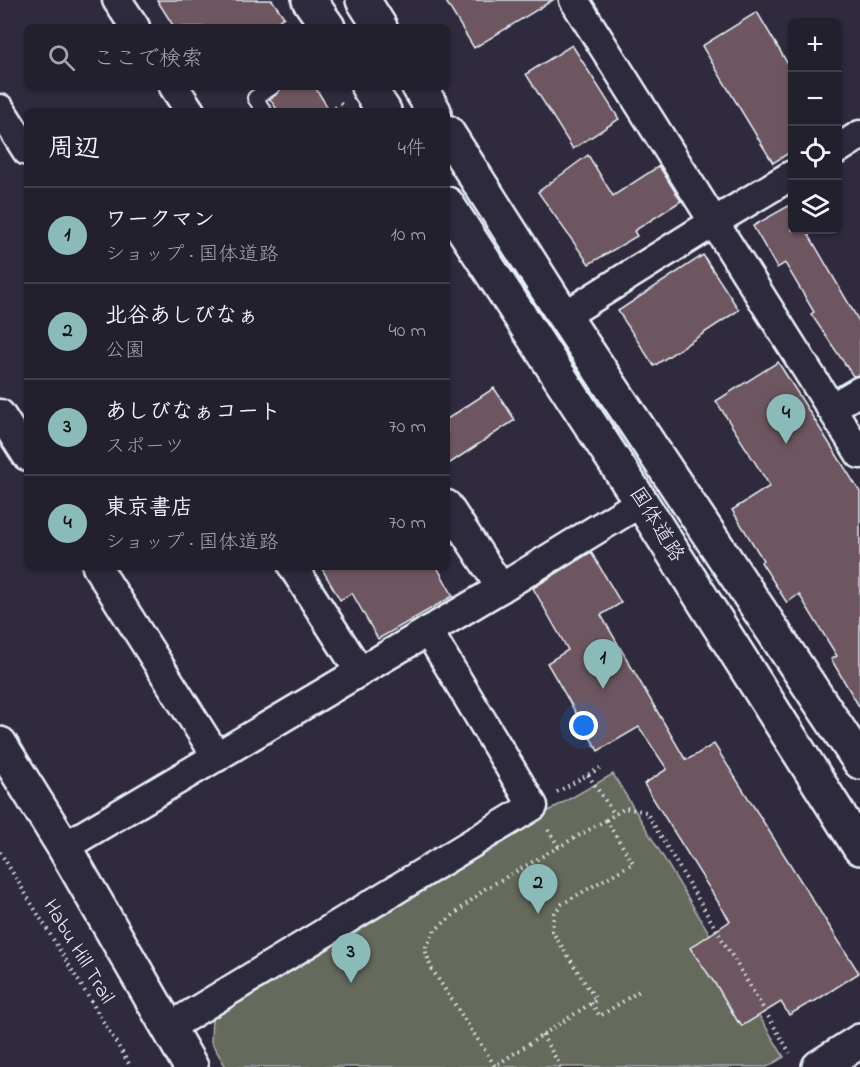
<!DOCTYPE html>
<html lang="ja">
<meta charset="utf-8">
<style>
:root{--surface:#23202e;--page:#2b2836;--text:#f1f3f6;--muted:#a3a3aa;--line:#403e4a;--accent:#8bbbb9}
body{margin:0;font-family:"Indie Flower","Klee One",sans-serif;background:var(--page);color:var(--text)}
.controls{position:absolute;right:18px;top:18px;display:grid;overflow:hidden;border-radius:9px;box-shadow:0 2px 4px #0004}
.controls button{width:54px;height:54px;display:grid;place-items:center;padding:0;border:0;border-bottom:2px solid var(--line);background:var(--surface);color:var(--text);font:30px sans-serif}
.you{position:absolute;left:584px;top:726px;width:21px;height:21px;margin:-15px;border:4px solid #fff;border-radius:50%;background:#1a73e8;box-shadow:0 0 0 9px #1a73e833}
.badge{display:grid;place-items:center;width:39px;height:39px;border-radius:50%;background:var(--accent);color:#111;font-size:20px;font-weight:700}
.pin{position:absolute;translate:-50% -50px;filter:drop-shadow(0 2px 3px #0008)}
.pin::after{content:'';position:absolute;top:32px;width:21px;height:18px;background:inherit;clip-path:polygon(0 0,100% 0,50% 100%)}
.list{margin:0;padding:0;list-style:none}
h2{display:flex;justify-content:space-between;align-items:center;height:78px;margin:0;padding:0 24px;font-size:26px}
h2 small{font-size:20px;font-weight:400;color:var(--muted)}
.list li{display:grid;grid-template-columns:39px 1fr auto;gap:18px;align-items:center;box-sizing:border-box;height:96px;padding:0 24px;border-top:2px solid var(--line)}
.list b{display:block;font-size:22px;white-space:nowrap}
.list p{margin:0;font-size:20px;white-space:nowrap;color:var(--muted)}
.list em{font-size:20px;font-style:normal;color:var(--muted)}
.icon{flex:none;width:33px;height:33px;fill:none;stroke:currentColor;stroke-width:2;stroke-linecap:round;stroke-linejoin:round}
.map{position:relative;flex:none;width:860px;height:1067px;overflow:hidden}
.search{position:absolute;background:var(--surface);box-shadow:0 2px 4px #0004;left:24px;top:24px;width:426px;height:66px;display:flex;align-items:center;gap:15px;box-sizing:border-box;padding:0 21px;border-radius:9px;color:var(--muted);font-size:22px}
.panel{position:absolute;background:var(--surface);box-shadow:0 2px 4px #0004;left:24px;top:108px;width:426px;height:462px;border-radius:9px}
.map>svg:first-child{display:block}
.green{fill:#656a5d;stroke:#a6aeaa;stroke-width:1.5}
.building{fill:#6d565e;stroke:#e8f1f8;stroke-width:1.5}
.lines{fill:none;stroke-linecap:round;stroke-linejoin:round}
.lane-casing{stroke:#e8f1f8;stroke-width:18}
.street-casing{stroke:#e8f1f8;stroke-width:33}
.secondary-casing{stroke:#e8f1f8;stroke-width:38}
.primary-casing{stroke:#e8f1f8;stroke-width:38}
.path{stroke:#e8f1f8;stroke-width:4;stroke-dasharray:1.5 4.5;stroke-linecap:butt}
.lane{stroke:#2f2a3d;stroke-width:14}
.street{stroke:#2f2a3d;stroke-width:28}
.secondary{stroke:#2f2a3d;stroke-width:33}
.primary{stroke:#2f2a3d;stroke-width:33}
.labels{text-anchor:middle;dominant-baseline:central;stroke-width:4.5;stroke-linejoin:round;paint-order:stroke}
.street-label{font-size:21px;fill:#e8f1f8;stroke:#2f2a3d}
</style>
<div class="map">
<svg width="860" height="1067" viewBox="0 0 860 1067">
<rect width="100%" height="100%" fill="#2f2a3d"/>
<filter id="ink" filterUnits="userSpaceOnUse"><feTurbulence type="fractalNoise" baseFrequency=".0167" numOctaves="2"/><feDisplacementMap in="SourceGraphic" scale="12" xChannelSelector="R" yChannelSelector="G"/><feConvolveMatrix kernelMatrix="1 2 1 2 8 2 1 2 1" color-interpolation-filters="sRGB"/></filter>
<g filter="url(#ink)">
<polygon class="green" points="613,774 784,1057 767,1067 226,1067 211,1042 212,1015 543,814"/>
<g class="building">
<polygon points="157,0 272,0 284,17 269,27 174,27"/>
<polygon points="445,0 553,0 474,48"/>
<polygon points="757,12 792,71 792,151 773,163 702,46"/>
<polygon points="572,45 619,119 573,149 526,74"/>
<polygon points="282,87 315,87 330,111 278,111 270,99 277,94"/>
<polygon points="588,155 613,196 659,166 681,201 634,231 637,236 589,264 538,192"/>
<polygon points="792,204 792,230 806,230 860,323 860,375 853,376 811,314 814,312 785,263 777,268 753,226"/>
<polygon points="703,255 739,310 654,366 618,311"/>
<polygon points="778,362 860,492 860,708 831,659 837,656 799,594 787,603 761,562 763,560 732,510 770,486 716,401"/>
<polygon points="494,388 515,420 447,465 447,419"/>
<polygon points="591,552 621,603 601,615 685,759 686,758 687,760 714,744 859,973 812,1003 811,1002 789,1015 781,1002 742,1026 739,1021 738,1022 718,988 690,948 730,921 644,784 667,769 639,727 598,751 547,663 568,650 533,588"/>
<polygon points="321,567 437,567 453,596 378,639 352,593 340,600"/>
</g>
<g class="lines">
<defs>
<polyline id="lane" points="264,111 255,98 272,87"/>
<g id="street">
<polyline points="117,0 135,27"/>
<polyline points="574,0 860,454"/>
<polyline points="174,87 190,111"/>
<polyline points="0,109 27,151"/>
<polyline points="838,149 860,135"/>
<polyline points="564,316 714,222 792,175"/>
<polyline points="831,408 860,391"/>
<polyline points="0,414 27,456"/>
<polyline points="447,505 501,588"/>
<polyline points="97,567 217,757"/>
<polyline points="293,567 360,672"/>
<polyline points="64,847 501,588 641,502"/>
<polyline points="168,1028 533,806 428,631"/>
</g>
<g id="secondary">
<polyline points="0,744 64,847 191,1067"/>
<polyline points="819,1067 860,1041"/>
</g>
<g id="primary">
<polyline points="309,0 328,27"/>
<polyline points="363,0 380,27"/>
<polyline points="368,87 384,111"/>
<polyline points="419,87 434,111"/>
<polyline points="447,132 564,316 860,762"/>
<polyline points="447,204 641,502 860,848"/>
</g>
</defs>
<use href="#lane" class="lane-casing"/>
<use href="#street" class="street-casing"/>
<use href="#secondary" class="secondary-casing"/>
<use href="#primary" class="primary-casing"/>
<g class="path">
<polyline points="330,111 341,104 342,105"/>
<polyline points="588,775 615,815"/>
<polyline points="557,792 600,768"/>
<polygon points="606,820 633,863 562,904 554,913 552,931 596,1000 495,1066 431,968 425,949 435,930 485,889"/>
<polyline points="606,820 625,808 646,812 790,1053"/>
<polyline points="548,830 559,847"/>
<polyline points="0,852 131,1067"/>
<polyline points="591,1003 600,1016 641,990"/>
<polyline points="542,1035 561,1067"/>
</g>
<use href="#lane" class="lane"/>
<use href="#street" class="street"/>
<use href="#secondary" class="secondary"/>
<use href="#primary" class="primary"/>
</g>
</g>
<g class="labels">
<g class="street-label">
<text transform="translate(656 525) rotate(58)">国体道路</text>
<text transform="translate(78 952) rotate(59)">Habu Hill Trail</text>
</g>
</g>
</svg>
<div class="controls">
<button>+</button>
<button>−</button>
<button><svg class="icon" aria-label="locate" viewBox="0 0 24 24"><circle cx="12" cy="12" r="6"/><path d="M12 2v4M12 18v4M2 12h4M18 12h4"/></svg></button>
<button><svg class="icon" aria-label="layers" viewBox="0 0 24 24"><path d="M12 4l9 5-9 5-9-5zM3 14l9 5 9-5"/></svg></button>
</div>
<div class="you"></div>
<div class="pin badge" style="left:603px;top:689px">1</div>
<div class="pin badge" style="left:538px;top:914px">2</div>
<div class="pin badge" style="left:351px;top:983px">3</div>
<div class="pin badge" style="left:786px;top:444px">4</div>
<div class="search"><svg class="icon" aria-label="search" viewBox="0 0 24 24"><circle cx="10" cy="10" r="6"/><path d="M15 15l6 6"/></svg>ここで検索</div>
<section class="panel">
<h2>周辺<small>4件</small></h2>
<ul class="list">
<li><span class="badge">1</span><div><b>ワークマン</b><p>ショップ · 国体道路</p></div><em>10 m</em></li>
<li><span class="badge">2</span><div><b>北谷あしびなぁ</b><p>公園</p></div><em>40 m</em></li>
<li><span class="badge">3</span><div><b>あしびなぁコート</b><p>スポーツ</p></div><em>70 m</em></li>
<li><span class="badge">4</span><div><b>東京書店</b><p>ショップ · 国体道路</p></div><em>70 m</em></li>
</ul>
</section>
</div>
